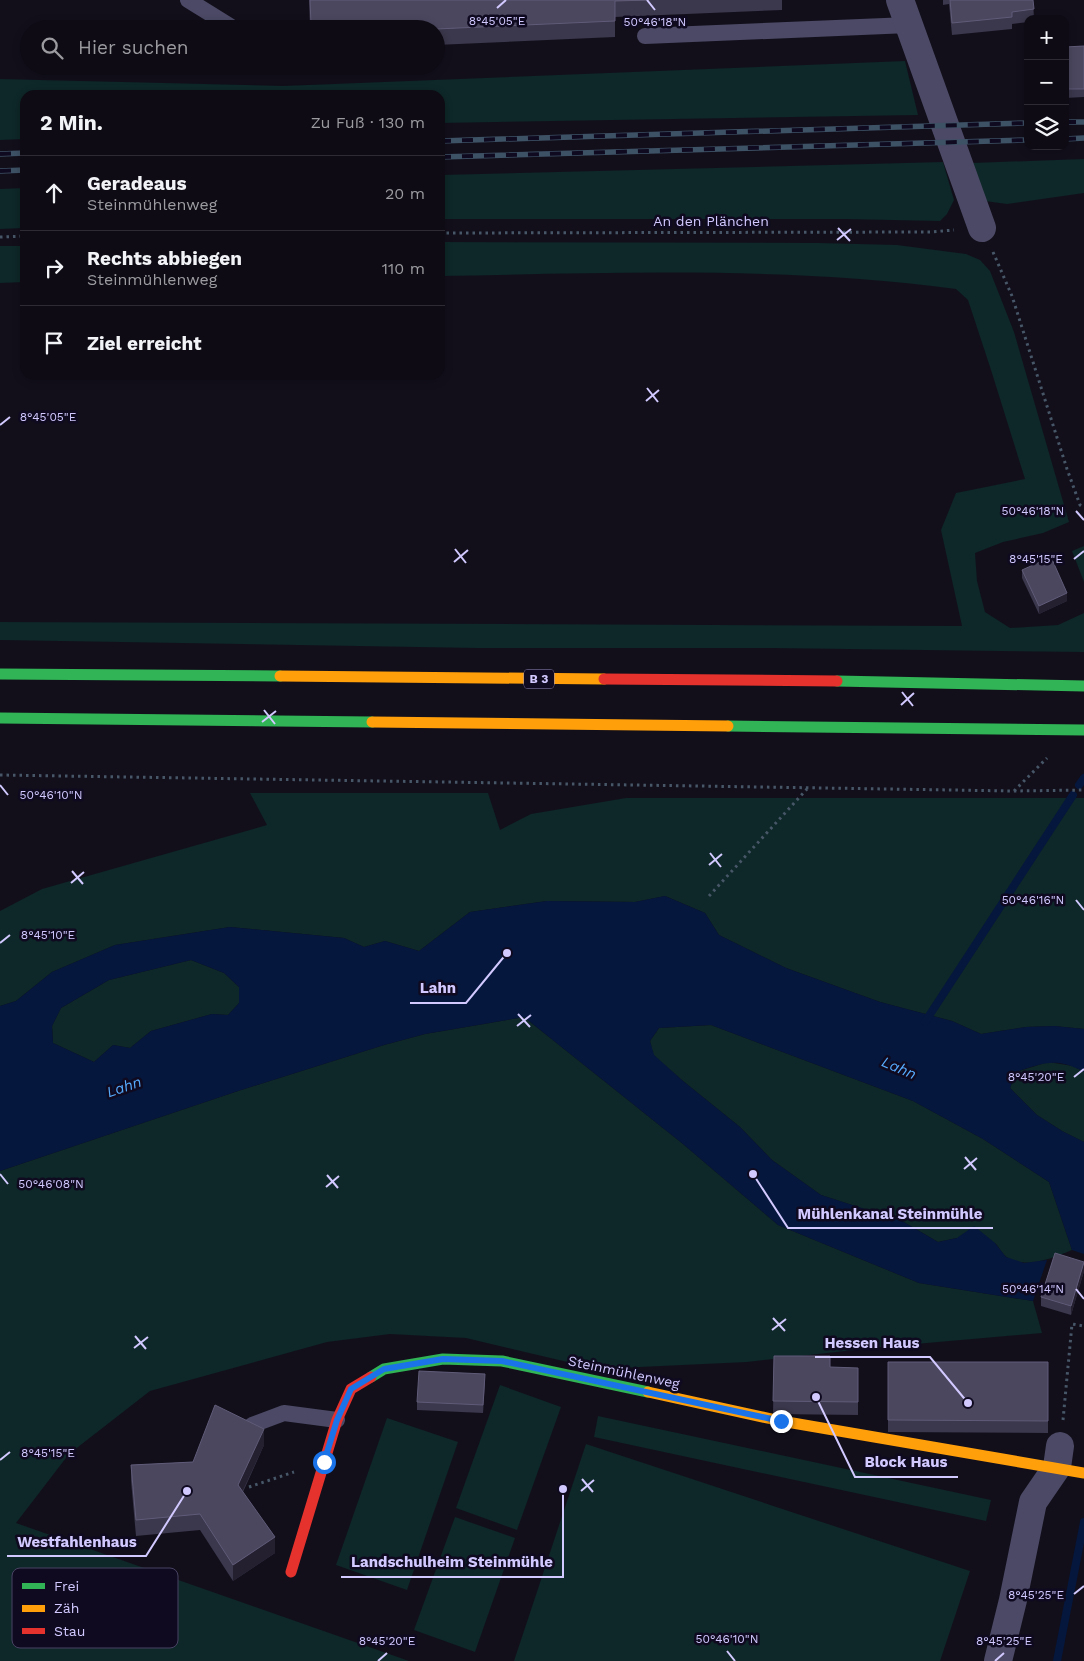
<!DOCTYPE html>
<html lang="de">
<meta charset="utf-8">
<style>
:root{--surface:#0e0b14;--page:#1c1922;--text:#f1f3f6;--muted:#9b9ba0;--line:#2e2b34}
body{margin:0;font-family:"Work Sans",sans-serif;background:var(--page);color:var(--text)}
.controls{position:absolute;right:15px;top:15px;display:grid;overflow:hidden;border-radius:10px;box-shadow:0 2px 8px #0003}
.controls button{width:45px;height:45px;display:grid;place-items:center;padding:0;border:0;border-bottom:1px solid var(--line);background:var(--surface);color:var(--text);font:25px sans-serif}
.stop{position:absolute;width:15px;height:15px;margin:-11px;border:4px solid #1a73e8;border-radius:50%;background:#fff}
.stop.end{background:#1a73e8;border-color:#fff;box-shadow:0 1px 5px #0008}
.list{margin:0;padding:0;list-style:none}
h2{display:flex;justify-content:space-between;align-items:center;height:65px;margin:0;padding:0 20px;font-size:21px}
h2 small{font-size:16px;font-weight:400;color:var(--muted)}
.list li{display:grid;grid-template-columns:32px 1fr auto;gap:15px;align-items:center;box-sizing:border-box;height:75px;padding:0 20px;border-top:1px solid var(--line)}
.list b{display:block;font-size:19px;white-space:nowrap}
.list p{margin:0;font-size:16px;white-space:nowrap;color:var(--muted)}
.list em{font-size:16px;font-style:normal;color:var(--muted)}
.icon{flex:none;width:28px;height:28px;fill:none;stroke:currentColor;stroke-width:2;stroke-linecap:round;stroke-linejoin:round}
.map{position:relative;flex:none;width:1084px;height:1661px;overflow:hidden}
.search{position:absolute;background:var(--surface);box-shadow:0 2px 8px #0003;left:20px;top:20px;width:425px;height:55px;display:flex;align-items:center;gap:12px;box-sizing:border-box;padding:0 18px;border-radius:28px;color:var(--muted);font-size:19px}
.panel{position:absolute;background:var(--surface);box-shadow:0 2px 8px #0003;left:20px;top:90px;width:425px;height:290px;border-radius:15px}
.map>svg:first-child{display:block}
.green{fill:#0e2728}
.water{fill:#05173c;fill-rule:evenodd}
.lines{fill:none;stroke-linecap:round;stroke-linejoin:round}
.stream{stroke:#05173c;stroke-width:8}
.path{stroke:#475768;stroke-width:3;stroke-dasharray:2.5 4;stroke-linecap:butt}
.lane{stroke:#4b4965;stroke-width:16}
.street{stroke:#4b4965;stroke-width:28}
.fast{stroke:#30b455;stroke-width:11}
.slow{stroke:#ff9f0a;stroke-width:11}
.jam{stroke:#e5322d;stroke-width:11}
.rail-casing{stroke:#3e5266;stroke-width:5.5}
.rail{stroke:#0f0a20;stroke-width:4;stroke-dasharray:11;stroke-linecap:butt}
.wall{fill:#3b374c}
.shaded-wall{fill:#242030}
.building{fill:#4b475f;stroke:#605b78}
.route{stroke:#1a73e8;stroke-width:6}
.ticks{fill:none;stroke:#d1c9ff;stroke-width:2}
.labels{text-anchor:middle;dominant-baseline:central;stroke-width:5;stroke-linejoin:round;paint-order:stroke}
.shield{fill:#0f0a20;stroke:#9790bc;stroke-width:1}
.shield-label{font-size:12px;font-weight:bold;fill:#d1c9ff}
.street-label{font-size:14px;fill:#d1c9ff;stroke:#0f0a20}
.water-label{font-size:15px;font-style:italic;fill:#57acff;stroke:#0f0a20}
.key{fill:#0f0a20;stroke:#494363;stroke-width:1}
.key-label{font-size:14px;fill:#d1c9ff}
.ticks-label{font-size:12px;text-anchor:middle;fill:#d1c9ff;stroke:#0f0a20;stroke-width:5;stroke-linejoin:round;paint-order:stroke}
.leader{fill:none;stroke:#d1c9ff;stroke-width:2}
.callout-dot{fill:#d1c9ff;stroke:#0f0a20;stroke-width:2}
.callout-label{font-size:15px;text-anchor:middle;font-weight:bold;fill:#d1c9ff;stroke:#0f0a20;stroke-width:5;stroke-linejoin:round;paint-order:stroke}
</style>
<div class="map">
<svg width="1084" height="1661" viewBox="0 0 1084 1661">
<rect width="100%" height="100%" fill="#120f1b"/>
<g class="green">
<polygon points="905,61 918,115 440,123 440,95 25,95 25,139 0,140 0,79 283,86"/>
<polygon points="1084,159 1084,193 1007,204 985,201 972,163"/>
<polygon points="943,162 954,200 947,214 940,221 844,219 440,219 440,175"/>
<polygon points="25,188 25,228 0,229 0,189"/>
<path d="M440,242L819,243L897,245L966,254L980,260L990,271L1014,332L1069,522L1043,533L1003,542L975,553L977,581L985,612L1010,628L1058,625L1084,613V652L771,648H476L0,640V622L962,626L941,530L956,493L1025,479L991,370L968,300L956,289C786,266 612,273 440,276Z"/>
<polygon points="0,246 25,246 25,282 0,283"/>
<polygon points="1084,546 1084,582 1072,551"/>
<polygon points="250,793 488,793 500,830 531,814 626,798 1084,798 1084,1029 1054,1026 1026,1027 981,1034 952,1021 880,1002 786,968 719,935 705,913 665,896 635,902 547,901 470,912 419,951 385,941 364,947 344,938 230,927 115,945 52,972 16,1001 0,1006 0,911 42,889 267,825"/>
<polygon points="191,960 224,973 239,987 239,1003 228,1015 212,1014 151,1031 130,1048 113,1045 94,1062 53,1043 52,1026 61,1008 109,980"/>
<polygon points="524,1017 683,1144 778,1225 919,1283 1033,1301 1042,1333 881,1347 747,1362 597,1369 466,1338 390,1334 327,1342 150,1391 69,1454 16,1523 409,1661 0,1661 0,1171 238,1091 384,1045 425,1034"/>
<path d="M711,1025L913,1101L983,1139L1049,1182L1072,1250C1052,1258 1028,1269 1008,1258C1003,1255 999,1247 995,1243L957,1238L938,1242L902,1221L821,1195L772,1160L740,1127L683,1081L653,1055L650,1041L659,1028Z"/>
<polygon points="1048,1062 1073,1066 1084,1072 1084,1142 1062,1131 1037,1115 1010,1088 1016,1072"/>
<polygon points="500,1385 561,1407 517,1530 456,1508"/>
<polygon points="598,1416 991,1500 986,1521 594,1437"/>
<polygon points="387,1418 458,1442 407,1590 336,1565"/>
<polygon points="586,1444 970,1571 940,1661 514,1661"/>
<polygon points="455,1517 515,1538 475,1652 414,1630"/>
</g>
<path class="water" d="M665,896L705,913L719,935L786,968L880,1002L952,1021L981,1034L1026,1027L1054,1026L1084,1029V1072C1056,1057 1044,1063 1016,1072L1010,1088L1037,1115L1062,1131L1084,1142V1254L1072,1250L1049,1182L983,1139L913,1101L711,1025L659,1028L650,1041L654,1055L683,1081L740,1127L772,1160L821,1195L902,1221L938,1242L957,1238L974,1226L995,1243L1006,1257L1024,1263L1047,1260L1033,1301L919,1283L778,1225L683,1144L524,1017L425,1034L384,1045L238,1091L0,1171V1006L16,1001L52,972L115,945L230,927L344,938L364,947L385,941L419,951L470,912L547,901L635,902ZM191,960L224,973L239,987V1003L228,1015L212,1014L151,1031L130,1048L113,1045L94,1062L53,1043L52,1026L61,1008L109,980Z"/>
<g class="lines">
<g class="stream">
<polyline points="1079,785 1084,778"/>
<polyline points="925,1022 1073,795"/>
<polyline points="1057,1661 1084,1522"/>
</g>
<g class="path">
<polyline points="440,233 930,232 954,230"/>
<polyline points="0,237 25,236"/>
<polyline points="993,252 1012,296 1067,469 1080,505 1084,508"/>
<polyline points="0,775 1014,791 1084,790"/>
<polyline points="1014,791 1047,758"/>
<polyline points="709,896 807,789"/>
<polyline points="1063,1420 1072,1324 1084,1326"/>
<polyline points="249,1487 294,1472"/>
</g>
<g class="lane">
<polyline points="188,0 230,26"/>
<polyline points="645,36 909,25"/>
<polyline points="252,1425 284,1413 337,1420"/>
</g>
<g class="street">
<polyline points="900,0 982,228"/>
<polyline points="998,1661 1013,1600 1033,1502 1057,1467 1060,1446"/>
</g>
<g class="fast">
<polyline points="0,674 280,676"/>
<polyline points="837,681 1084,686"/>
<polyline points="0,718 372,722"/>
<polyline points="728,726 1084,730"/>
<polyline points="371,1377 384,1369 443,1359 502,1361 648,1392"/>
</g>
<g class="slow">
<polyline points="280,676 604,679"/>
<polyline points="372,722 728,726"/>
<polyline points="648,1392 781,1421 1084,1473"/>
</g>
<g class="jam">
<polyline points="604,679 837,681"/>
<polyline points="291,1572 337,1420 351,1389 371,1377"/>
</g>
<defs>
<g id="rail">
<polyline points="1065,122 1084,122"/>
<polyline points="1065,139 1084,138"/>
<polyline points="440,141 1028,123"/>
<polyline points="0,154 25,153"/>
<polyline points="440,157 1028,140"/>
<polyline points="0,171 25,170"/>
</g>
</defs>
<use href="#rail" class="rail-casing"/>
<use href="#rail" class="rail"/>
</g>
<g class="wall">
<polygon points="309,0 782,0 782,10 615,17 615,37 436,45 436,29 310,29"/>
<polygon points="943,0 1033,0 1034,19 1028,19 1028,22 1012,24 1012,29 952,35 949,4 943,5"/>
<polygon points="1084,46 1084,97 1065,98 1065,47"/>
<polygon points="1022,570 1067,601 1039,614 1022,578"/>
<polygon points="1084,1262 1084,1271 1071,1315 1041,1306 1041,1297"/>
<polygon points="774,1356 830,1367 858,1368 858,1415 773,1414"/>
<polygon points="888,1362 1048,1362 1048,1433 888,1432"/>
<polygon points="485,1383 483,1413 417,1410 417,1402"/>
<polygon points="264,1445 243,1492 275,1553 233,1581 200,1530 136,1536 131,1481 131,1465 193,1462"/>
</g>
<g class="shaded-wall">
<polygon points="1067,593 1067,601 1039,614 1039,606"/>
<polygon points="1084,1263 1084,1271 1071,1315 1071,1306"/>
<polygon points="264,1429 264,1445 238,1501 238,1485"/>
<polygon points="275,1537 275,1553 233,1581 233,1565"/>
</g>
<g class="building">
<polygon points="310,0 649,0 615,1 615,21 436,29 316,29 315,24 311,24"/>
<polygon points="950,0 1033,0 1034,9 1012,12 1012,17 952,23"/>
<polygon points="1084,46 1084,89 1065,89 1065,47"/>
<polygon points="1051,557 1067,593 1039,606 1022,570"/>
<polygon points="1055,1253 1084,1262 1071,1306 1041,1297"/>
<polygon points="774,1356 830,1356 830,1367 858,1368 858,1402 773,1401"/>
<polygon points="888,1362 1048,1362 1048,1421 888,1420"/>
<polygon points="419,1371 485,1374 483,1405 417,1402"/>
<polygon points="215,1405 264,1429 238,1485 275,1537 233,1565 200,1514 136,1520 131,1465 193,1462"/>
</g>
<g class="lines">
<polyline class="route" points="324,1462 337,1420 351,1389 384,1369 443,1359 502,1361 781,1421"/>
</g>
<path class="ticks" d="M647,0L655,10M497,8L506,0M838,228L850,241M837,240L851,229M647,388L658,402M646,401L659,390M0,425L10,417M1076,511L1084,520M455,549L466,563M1074,559L1084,551M454,562L468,550M902,692L913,706M901,705L914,693M264,710L275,724M262,722L276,711M0,785L8,795M710,853L721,867M709,865L722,854M72,871L83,884M71,883L84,872M1076,900L1084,910M0,943L10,935M518,1014L530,1027M517,1026L531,1015M1074,1077L1084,1069M965,1157L976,1170M964,1169L977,1158M0,1174L8,1184M327,1175L338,1188M326,1187L339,1176M1076,1289L1084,1299M773,1318L785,1331M772,1330L786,1319M135,1336L146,1349M134,1348L148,1337M0,1460L10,1452M582,1479L593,1492M581,1491L594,1480M1074,1594L1084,1586M727,1651L735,1661M378,1661L387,1653M995,1661L1004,1653"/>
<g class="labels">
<rect class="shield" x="524" y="669.5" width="30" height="19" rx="4"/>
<g class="shield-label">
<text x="539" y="679">B 3</text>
</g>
<g class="street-label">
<text x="711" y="221">An den Plänchen</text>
<text transform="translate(624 1372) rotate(12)">Steinmühlenweg</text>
</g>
<g class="water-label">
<text transform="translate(899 1068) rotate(23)">Lahn</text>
<text transform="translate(124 1087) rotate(-19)">Lahn</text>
</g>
</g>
<rect x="12" y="1568" width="166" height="80" rx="8" class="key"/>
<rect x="22" y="1583" width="23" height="6" fill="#30b455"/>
<rect x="22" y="1605" width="23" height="7" fill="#ff9f0a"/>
<rect x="22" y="1628" width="23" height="6" fill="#e5322d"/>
<g class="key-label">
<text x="54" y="1591">Frei</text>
<text x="54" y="1613">Zäh</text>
<text x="54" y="1636">Stau</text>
</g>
<g class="ticks-label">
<text x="497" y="25">8°45'05"E</text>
<text x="655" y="26">50°46'18"N</text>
<text x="48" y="421">8°45'05"E</text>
<text x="1033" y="515">50°46'18"N</text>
<text x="1036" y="563">8°45'15"E</text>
<text x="51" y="799">50°46'10"N</text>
<text x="1033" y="904">50°46'16"N</text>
<text x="48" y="939">8°45'10"E</text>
<text x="1036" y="1081">8°45'20"E</text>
<text x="51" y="1188">50°46'08"N</text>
<text x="1033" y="1293">50°46'14"N</text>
<text x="48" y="1457">8°45'15"E</text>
<text x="1036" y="1599">8°45'25"E</text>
<text x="727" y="1643">50°46'10"N</text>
<text x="387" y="1645">8°45'20"E</text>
<text x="1004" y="1645">8°45'25"E</text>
</g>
<path class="leader" d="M507 953L466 1003H410M753 1174L788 1228H993M968 1403L930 1357H815M816 1397L855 1477H958M187 1491L146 1556H7M563 1489L563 1577H341"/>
<g class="callout-dot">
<circle cx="507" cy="953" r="5"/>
<circle cx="753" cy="1174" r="5"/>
<circle cx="968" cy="1403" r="5"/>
<circle cx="816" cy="1397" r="5"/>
<circle cx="187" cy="1491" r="5"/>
<circle cx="563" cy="1489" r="5"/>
</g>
<g class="callout-label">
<text x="438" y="993">Lahn</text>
<text x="890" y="1219">Mühlenkanal Steinmühle</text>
<text x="872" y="1348">Hessen Haus</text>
<text x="906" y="1467">Block Haus</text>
<text x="77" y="1547">Westfahlenhaus</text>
<text x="452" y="1567">Landschulheim Steinmühle</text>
</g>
</svg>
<div class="controls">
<button>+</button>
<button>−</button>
<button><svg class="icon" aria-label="layers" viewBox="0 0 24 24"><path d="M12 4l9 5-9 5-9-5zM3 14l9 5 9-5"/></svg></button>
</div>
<div class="stop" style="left:324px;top:1462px"></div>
<div class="stop end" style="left:781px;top:1421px"></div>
<div class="search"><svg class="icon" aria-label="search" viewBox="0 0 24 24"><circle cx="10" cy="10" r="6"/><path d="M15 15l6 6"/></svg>Hier suchen</div>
<section class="panel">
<h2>2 Min.<small>Zu Fuß · 130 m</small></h2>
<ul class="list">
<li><svg class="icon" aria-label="ahead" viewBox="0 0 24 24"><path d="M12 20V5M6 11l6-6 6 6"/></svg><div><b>Geradeaus</b><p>Steinmühlenweg</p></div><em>20 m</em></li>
<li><svg class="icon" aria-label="right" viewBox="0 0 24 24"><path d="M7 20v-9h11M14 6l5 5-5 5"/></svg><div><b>Rechts abbiegen</b><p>Steinmühlenweg</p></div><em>110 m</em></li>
<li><svg class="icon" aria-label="arrive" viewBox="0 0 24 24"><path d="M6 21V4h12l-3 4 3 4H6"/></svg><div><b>Ziel erreicht</b></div></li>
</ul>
</section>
</div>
